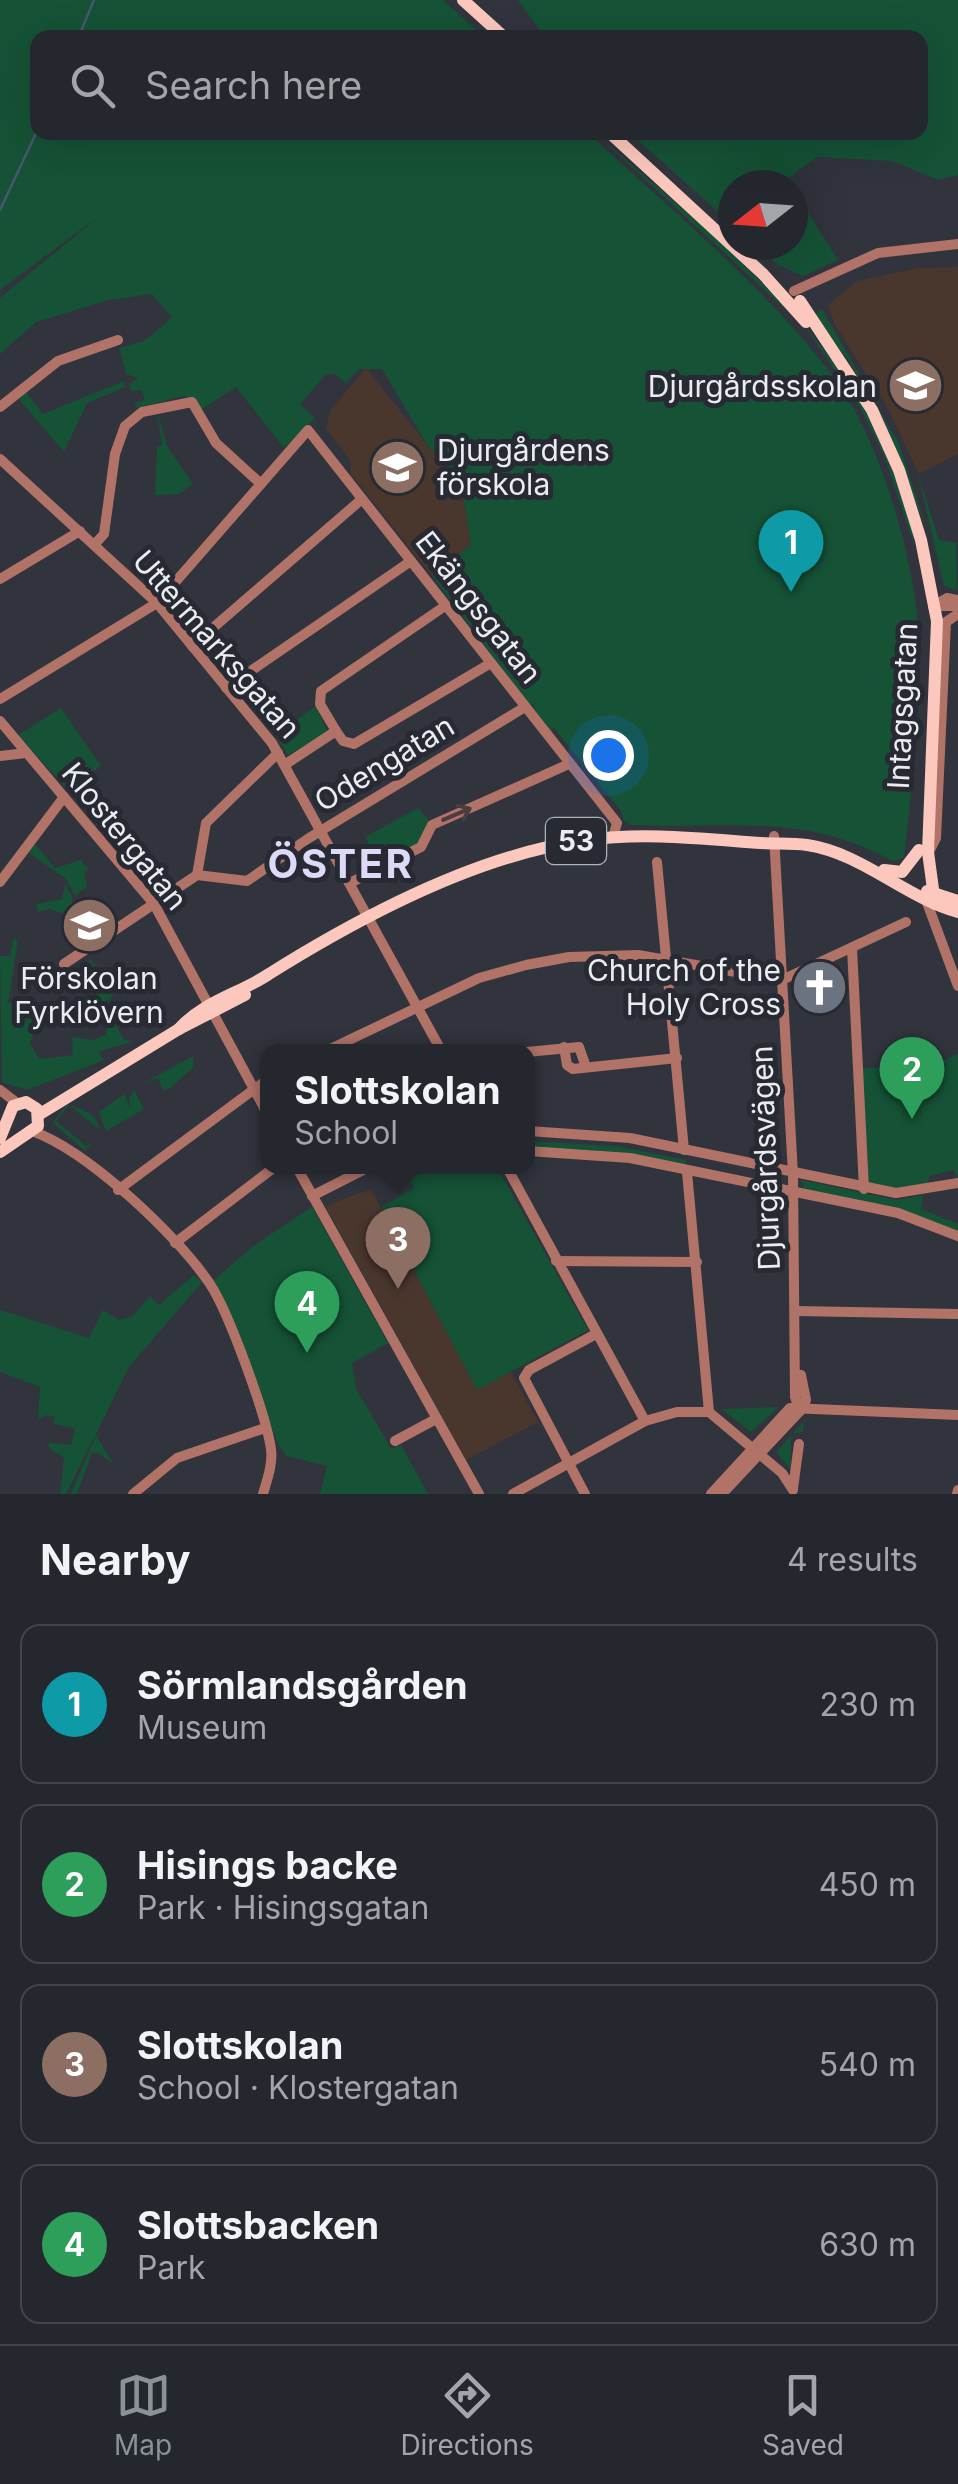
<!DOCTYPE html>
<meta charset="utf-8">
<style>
:root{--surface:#25272e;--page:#2d2f36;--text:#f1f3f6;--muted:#a3a5aa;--line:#42444a;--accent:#8c9099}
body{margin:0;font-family:Inter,sans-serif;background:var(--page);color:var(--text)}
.compass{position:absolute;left:718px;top:170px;width:90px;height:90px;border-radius:50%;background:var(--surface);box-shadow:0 10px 40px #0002;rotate:253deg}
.you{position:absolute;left:608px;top:755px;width:35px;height:35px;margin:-25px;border:8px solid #fff;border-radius:50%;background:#1a73e8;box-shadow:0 0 0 15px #1a73e833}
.badge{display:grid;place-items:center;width:65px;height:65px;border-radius:50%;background:var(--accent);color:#fff;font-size:32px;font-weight:700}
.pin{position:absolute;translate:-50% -82px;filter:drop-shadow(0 2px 5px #0008)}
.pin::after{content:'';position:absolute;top:52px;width:35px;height:30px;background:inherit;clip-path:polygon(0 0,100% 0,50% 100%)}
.popup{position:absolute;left:260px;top:1044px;width:275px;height:130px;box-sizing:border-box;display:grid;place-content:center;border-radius:20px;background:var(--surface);filter:drop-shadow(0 2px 8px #0005);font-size:32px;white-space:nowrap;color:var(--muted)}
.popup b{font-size:38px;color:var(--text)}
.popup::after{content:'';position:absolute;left:50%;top:100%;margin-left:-20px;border:20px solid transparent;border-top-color:var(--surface)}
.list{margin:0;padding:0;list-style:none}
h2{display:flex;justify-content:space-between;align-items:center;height:130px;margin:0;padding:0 40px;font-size:42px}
h2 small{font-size:32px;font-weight:400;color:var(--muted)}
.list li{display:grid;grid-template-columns:65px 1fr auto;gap:30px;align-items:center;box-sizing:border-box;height:160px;margin:0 20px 20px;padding:0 20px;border:2px solid var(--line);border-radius:20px}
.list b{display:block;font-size:38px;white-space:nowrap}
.list p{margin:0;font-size:32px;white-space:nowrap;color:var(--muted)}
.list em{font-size:32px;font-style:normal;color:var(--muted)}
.icon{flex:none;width:55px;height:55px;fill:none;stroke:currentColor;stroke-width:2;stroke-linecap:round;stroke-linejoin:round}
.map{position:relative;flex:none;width:958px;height:1494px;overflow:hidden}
.search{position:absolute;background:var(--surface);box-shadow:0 10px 40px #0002;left:30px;right:30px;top:30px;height:110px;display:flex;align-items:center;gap:25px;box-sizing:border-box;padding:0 35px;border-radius:20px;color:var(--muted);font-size:38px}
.sheet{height:850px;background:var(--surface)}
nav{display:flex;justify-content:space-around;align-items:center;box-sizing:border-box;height:140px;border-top:2px solid var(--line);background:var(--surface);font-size:28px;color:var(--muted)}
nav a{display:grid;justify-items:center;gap:5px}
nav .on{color:var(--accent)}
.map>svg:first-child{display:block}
.education{fill:#49372e}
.green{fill:#155236}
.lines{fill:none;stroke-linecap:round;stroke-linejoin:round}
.stream{stroke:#475770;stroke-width:2.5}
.minor{stroke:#b17368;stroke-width:10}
.major{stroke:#fcc8be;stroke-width:12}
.oneway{stroke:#4a3c40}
.labels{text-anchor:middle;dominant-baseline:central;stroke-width:10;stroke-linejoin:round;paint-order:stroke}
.shield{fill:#272a33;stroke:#b0b2b9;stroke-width:2.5}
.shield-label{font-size:28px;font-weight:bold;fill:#eaecf2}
.poi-label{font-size:30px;fill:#eaecf2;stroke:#272a33;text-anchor:end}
.street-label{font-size:30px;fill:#eaecf2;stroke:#272a33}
.district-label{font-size:40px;font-weight:bold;letter-spacing:2.5px;fill:#dbdaf7;stroke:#272a33}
</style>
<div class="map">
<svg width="958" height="1494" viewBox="0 0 958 1494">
<rect width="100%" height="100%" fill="#31343d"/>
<g class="education">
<polygon points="958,267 958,454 919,474 888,409 835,325 828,305 857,281 918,268"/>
<polygon points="366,368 462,488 471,545 432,576 351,474 350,460 326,429 330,411"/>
<polygon points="88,908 106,930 77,951 72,944 76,921"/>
<polygon points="371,1189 477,1389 511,1372 538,1422 466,1460 325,1206"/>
</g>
<g class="green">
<path d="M0,0H443L484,37L38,38V132L588,133C671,210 763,284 832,375C879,436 912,551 918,625L912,635L918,631L912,784L904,858L893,861C804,812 730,829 632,825L624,821L621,811L554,728L550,730L533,707L535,705H530L432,576L471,545L462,489L426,443L382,369H359L346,383L335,374H326L300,404L315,418L284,448L236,387L199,411L195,400L183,396L137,408L134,403L145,400L141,390L131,391L129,385L138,378L126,374L119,348L144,341L172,318L152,294L109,300L36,322L0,354V298L102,214L0,290Z"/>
<polygon points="518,0 958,0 958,175 938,180 892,161 817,157 787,179 790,185 733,185 733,225 630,133 920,132 920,38 545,37"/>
<polygon points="595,133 713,235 799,320 798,321"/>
<polygon points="793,189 838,260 803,276 777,264 756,245 793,245"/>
<polygon points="822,309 899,444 929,536 885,422 848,360 813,316"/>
<path d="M804,325C848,377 913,475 914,545L885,458L861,409Z"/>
<polygon points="124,381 125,387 87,403 64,452 18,398 25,391 43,414"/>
<polygon points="157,411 167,446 193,484 179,494 155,495 157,447 162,445"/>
<polygon points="917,470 939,540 956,543 957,590 944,586"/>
<polygon points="316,706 328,733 288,755 278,740 296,728 294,722"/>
<polygon points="61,708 101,766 67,789 18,735"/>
<polygon points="418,808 430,822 416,845 388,859 379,855 378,859 365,837"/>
<polygon points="38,840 35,844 55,868 81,860 89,870 84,874 87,886 75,896 66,879 28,852"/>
<polygon points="65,884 72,896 72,916 49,909 38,912 36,904 62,899"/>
<polygon points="13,939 18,940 8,1003 20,1002 23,1016 39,1019 30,1043 39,1059 73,1055 72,1037 93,1040 106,1035 109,1019 104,1012 79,1007 80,996 96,997 99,980 80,966 91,959 113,997 104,1003 124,1040 134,1041 98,1052 104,1060 27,1090 2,1082 0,956 10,956"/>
<polygon points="958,1054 958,1180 954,1170 929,1176 928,1184 899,1189 869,1184 862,1068 929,1066"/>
<polygon points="193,1056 194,1067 169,1089 163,1090 158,1078 142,1084"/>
<polygon points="134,1090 144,1109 106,1131 99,1112 124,1094 131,1110 129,1100"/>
<path d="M67,1104C81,1109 97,1113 100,1130L69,1105L56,1121L86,1146L92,1143L85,1151L53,1123Z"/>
<polygon points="528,1141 616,1146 686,1160 686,1167 592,1150 528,1148"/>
<polygon points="415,1166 497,1167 588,1330 477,1390 381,1207 414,1188 404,1171"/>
<polygon points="801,1180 897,1200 923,1195 921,1209 958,1224 958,1233 804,1191"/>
<polygon points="312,1207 388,1343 352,1363 356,1388 391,1449 401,1445 428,1494 320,1494 327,1466 286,1456 279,1446 214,1280 256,1244"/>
<polygon points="194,1275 202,1282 129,1367 66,1494 60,1494 64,1458 49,1448 49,1443 71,1445 75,1428 53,1424 55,1417 45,1415 38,1420 40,1387 0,1372 0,1310 89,1338 103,1310 119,1320 133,1316 150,1296 159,1305"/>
<polygon points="779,1407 751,1432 721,1409"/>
<polygon points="804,1421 803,1432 791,1434 791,1470 776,1452"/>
<polygon points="96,1435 114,1465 99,1453 92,1453 77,1494 71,1494"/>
</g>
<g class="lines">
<g class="stream">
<polyline points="78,38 94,0"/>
<polyline points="0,210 38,129"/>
</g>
<g class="minor">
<polyline points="794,291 878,253 958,244"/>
<polyline points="0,407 58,361 118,340"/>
<polyline points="0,459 157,603 272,743 442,1052"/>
<polyline points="95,544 104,534 115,454 125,426 142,412 192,402 216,443 261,484"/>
<polyline points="0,579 80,531"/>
<polyline points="933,606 947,598 958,600"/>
<polyline points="933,606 958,606"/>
<polyline points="192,646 362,499"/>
<polyline points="226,688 411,561"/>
<polyline points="0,699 157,603 308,430 617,823 613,837"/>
<polyline points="0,721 154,904 268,1115"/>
<polyline points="336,731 320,704 321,691 445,606"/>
<polyline points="0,756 26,753"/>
<polyline points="286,764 336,731 343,741 354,744 491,663"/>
<polyline points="774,836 793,1174 795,1397 800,1411"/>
<polyline points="929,852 936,838 946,622 958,614"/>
<polyline points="657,862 684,1150"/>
<polyline points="197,875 206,823 278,753"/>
<polyline points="0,882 64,797"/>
<polyline points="350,883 421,847 432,825 569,764"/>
<polyline points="926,900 958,986"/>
<polyline points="852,948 864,1189"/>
<polyline points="64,964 197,875 247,881 309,838 525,707"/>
<polyline points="564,1047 567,1065 573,1069 677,1058"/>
<polyline points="324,1052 479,978 526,965 569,957 638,955 782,980 906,922"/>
<polyline points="527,1052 579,1047 586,1067"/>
<polyline points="0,1090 17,1103"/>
<path d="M32,1131C88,1151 177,1235 210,1284C229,1313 266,1415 271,1449C273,1464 267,1480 263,1494"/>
<polyline points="528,1131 630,1138 896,1193 958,1183"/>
<polyline points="528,1151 630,1158 898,1213 958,1236"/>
<polyline points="296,1166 479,1494"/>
<polyline points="506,1166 645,1421"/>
<polyline points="687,1172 709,1412"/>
<polyline points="118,1190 268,1079"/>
<polyline points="312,1196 371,1166"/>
<polyline points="175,1243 276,1166"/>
<polyline points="556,1261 697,1262"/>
<polyline points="796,1311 958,1314"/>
<polyline points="395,1441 436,1419"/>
<polyline points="793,1488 799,1444"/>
<polyline points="133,1494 177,1458 265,1428"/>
<polyline points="513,1494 645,1421 677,1412 709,1412 782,1473 793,1490"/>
<polyline points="585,1494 524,1378 529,1370 596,1334"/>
<polyline points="711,1494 790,1408 958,1415"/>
<polyline points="722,1494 800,1411 806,1400 801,1375"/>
<polyline points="957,1494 958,1490"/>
</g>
<g class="major">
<polyline points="463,0 505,38"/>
<polyline points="609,132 763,274 806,322"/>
<polyline points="800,301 872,410 899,470 921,540 937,621 928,852 935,904"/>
<polyline points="884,870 902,872 919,850"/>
<polyline points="927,891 958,901"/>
<path d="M179,1029C202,1002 241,993 269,974C360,917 478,854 587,840C644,832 704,839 761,843C776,844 792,843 807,845C862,853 904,897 958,912"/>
<polyline points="40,1114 179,1029 245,995"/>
<polyline points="0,1138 13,1106 26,1102 37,1109 38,1126 0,1152"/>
</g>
</g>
<defs><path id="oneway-shaft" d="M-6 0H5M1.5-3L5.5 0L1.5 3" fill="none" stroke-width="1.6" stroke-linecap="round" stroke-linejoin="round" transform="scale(2.5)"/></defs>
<use class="oneway" href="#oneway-shaft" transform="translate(457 814) rotate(-23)"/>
<defs>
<symbol id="school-disc" viewBox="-11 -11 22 22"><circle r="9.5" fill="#8d6e63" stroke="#272a33"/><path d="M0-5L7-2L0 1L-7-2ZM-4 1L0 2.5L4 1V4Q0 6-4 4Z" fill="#fff"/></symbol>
<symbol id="church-disc" viewBox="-11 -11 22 22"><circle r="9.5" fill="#6b7280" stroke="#272a33"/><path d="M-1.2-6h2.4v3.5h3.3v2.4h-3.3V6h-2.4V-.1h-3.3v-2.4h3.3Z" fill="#fff"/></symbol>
</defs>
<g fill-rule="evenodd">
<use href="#school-disc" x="884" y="354" width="63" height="63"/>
<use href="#school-disc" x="366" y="436" width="63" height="63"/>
<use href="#school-disc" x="58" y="894" width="63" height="63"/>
<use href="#church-disc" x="788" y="956" width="63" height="63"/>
</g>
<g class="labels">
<rect class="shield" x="546" y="818" width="60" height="46" rx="8"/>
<g class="shield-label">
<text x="576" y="841">53</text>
</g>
<g class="poi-label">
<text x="877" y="386">Djurgårdsskolan</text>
<text x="437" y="450" text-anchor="start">Djurgårdens<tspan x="437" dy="34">förskola</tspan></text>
<text x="781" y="970">Church of the<tspan x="781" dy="34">Holy Cross</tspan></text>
<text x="89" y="978" text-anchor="middle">Förskolan<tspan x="89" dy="34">Fyrklövern</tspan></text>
</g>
<g class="street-label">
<text transform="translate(479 607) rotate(52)">Ekängsgatan</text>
<text transform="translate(217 644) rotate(49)">Uttermarksgatan</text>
<text transform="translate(902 706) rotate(-87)">Intagsgatan</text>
<text transform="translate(384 763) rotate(-31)">Odengatan</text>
<text transform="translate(125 836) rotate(51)">Klostergatan</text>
<text transform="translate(765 1158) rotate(-92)">Djurgårdsvägen</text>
</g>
<g class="district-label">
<text x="341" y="863">ÖSTER</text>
</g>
</g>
</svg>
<svg class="compass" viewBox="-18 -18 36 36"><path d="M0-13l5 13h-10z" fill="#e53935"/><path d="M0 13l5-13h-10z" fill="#a3a5aa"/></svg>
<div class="you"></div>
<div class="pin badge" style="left:791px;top:592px;background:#0f9aa8">1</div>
<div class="pin badge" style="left:912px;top:1119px;background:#2e9e5b">2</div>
<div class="pin badge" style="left:398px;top:1289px;background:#8d6e63">3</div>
<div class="popup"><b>Slottskolan</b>School</div>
<div class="pin badge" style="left:307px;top:1353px;background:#2e9e5b">4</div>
<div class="search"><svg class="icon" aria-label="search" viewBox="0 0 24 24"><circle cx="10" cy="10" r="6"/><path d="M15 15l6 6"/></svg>Search here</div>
</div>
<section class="sheet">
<h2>Nearby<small>4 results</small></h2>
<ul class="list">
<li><span class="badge" style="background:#0f9aa8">1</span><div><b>Sörmlandsgården</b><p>Museum</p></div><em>230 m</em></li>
<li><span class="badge" style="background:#2e9e5b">2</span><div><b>Hisings backe</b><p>Park · Hisingsgatan</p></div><em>450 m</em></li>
<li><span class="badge" style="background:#8d6e63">3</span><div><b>Slottskolan</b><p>School · Klostergatan</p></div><em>540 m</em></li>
<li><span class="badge" style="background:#2e9e5b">4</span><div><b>Slottsbacken</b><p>Park</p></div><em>630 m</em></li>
</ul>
</section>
<nav>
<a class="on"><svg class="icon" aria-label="map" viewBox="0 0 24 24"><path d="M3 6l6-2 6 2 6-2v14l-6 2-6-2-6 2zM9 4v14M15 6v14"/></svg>Map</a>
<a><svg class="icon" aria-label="directions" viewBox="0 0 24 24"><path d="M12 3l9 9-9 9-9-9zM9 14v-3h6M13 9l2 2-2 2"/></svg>Directions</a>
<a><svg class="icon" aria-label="saved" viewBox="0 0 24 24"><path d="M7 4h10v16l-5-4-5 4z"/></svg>Saved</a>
</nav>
